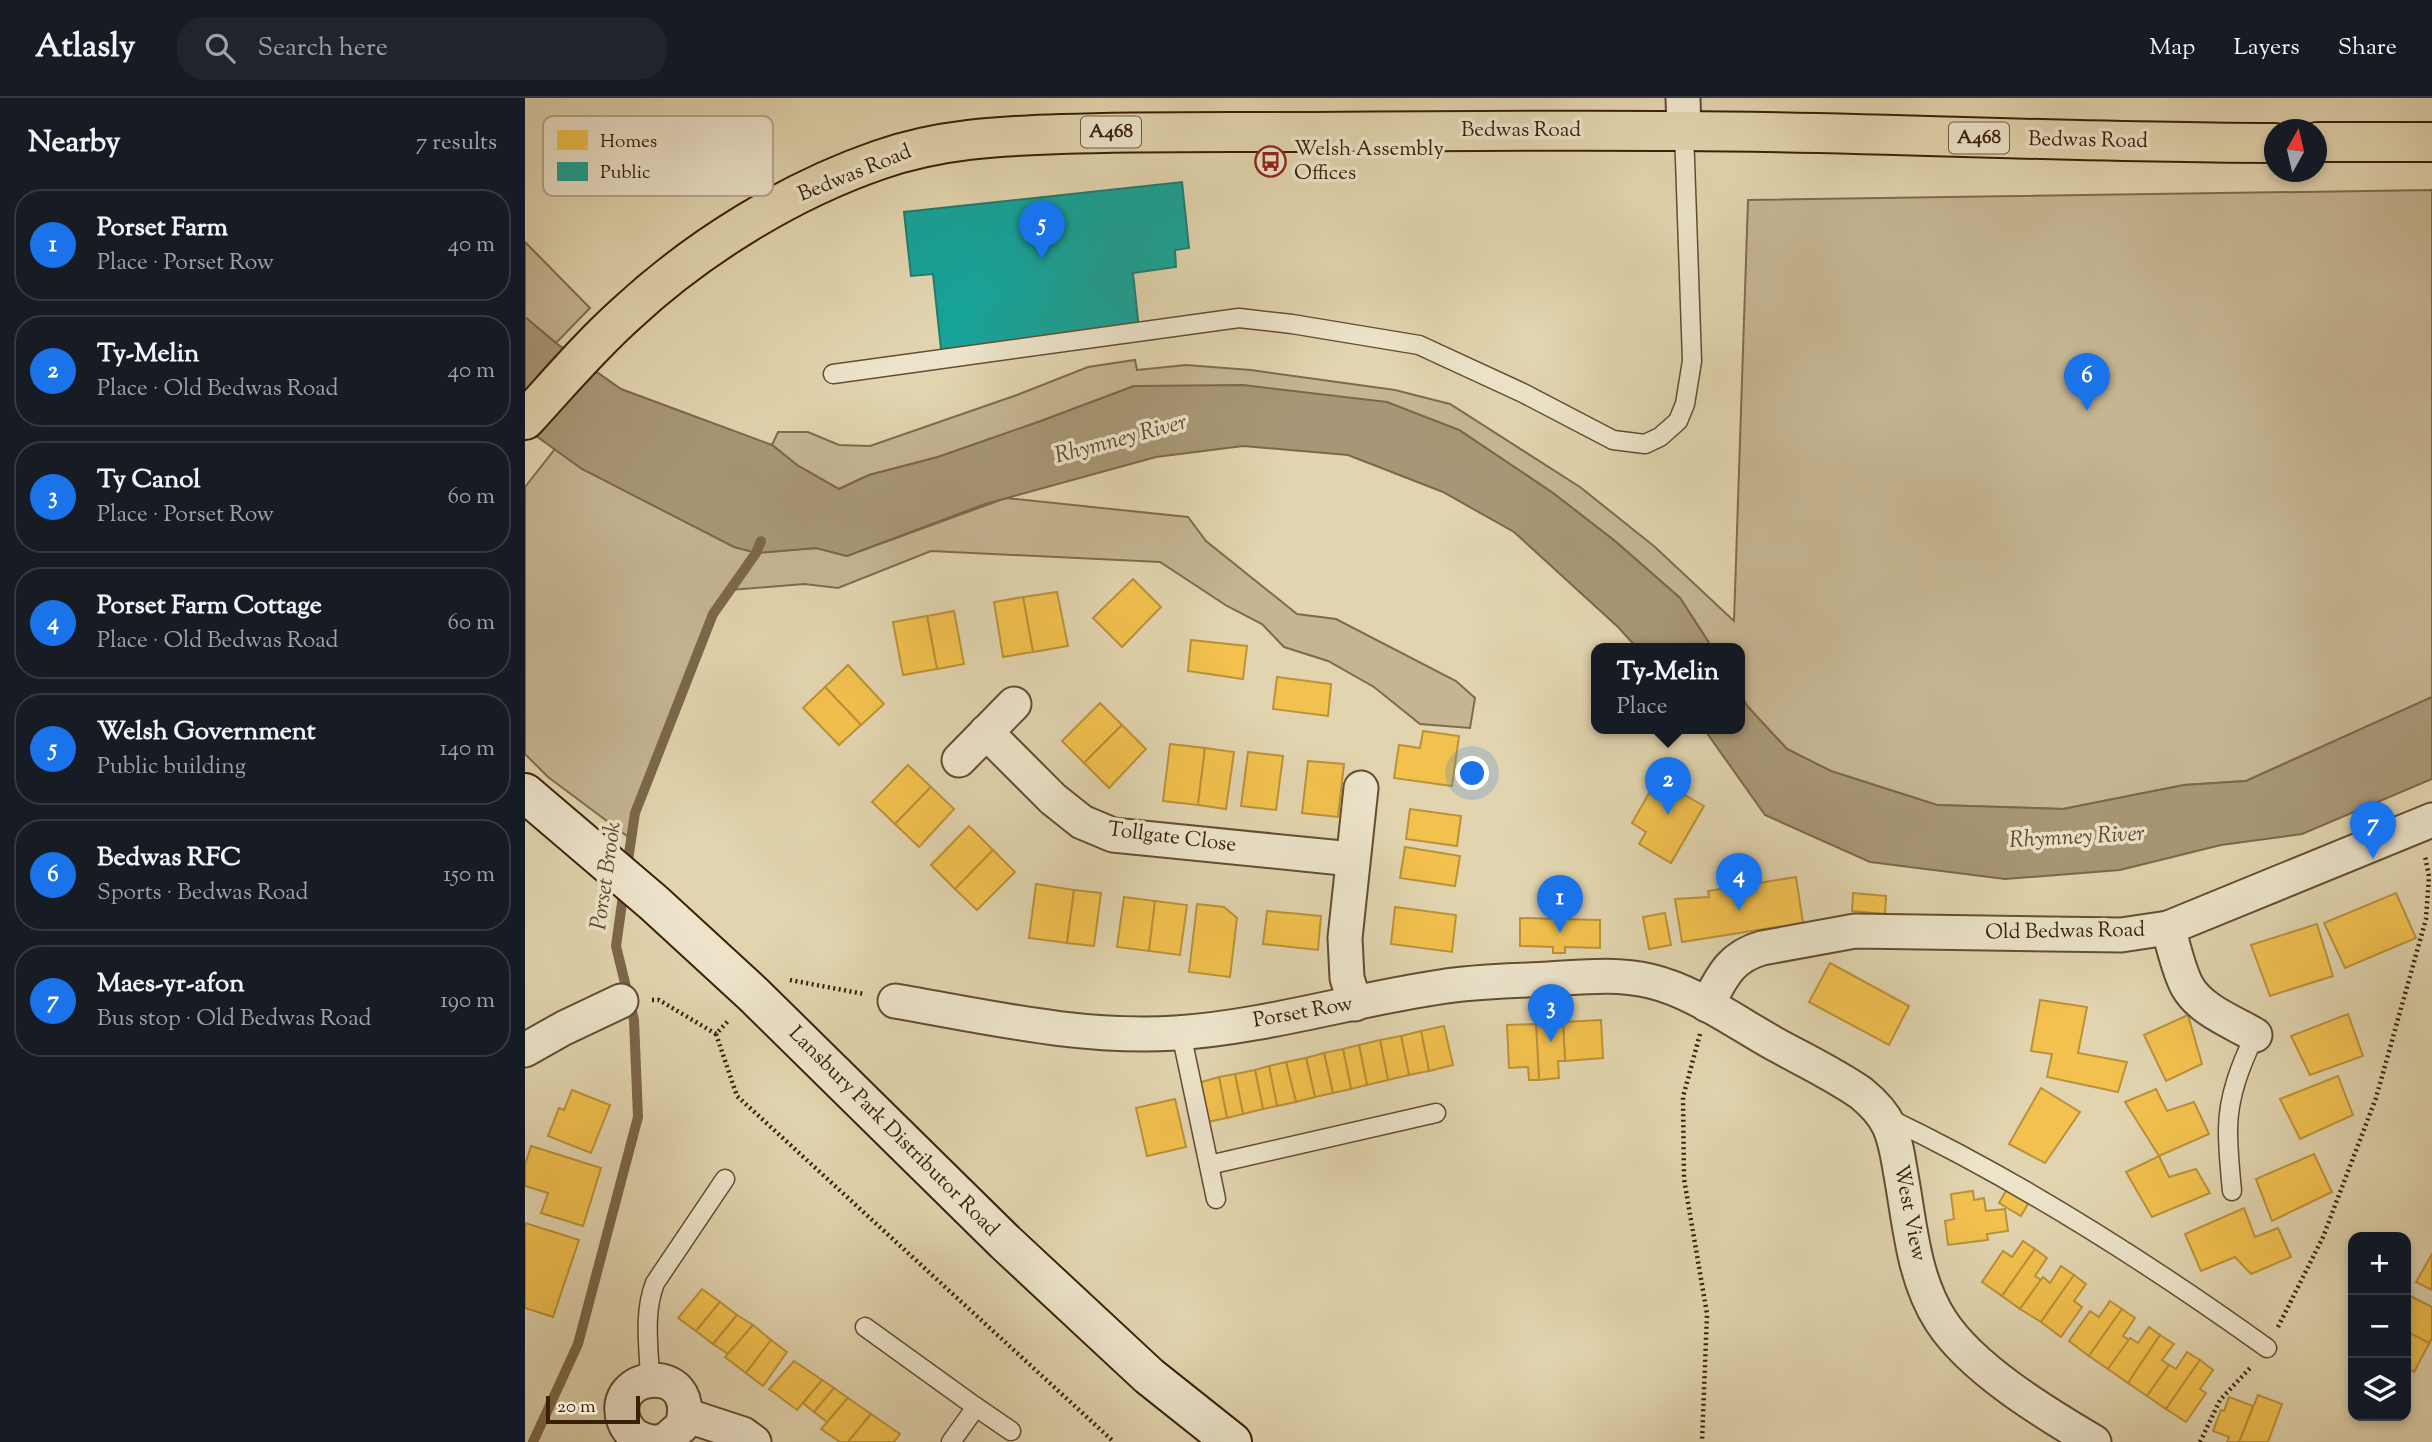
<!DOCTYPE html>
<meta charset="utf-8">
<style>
:root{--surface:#171b24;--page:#20242c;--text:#f1f3f6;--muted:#9ea1a6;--line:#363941;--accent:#1a73e8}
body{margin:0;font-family:"Sorts Mill Goudy",serif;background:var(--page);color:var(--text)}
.controls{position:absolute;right:21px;bottom:21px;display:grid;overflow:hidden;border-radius:14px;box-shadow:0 4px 10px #0003}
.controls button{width:63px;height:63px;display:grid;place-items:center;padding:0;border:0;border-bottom:2px solid var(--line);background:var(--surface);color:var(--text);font:35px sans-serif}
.compass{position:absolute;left:1739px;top:21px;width:63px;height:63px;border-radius:50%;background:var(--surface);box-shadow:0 4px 10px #0003;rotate:8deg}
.scale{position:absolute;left:21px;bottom:18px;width:94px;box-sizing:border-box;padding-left:7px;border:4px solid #3a2009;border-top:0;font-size:19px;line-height:24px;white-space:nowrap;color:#3a2009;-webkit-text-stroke:5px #ece3ca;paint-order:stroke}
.you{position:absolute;left:948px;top:676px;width:24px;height:24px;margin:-18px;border:5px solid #fff;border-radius:50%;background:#1a73e8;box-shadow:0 0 0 10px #1a73e833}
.badge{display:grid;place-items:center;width:46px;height:46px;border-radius:50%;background:var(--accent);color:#fff;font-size:23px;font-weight:700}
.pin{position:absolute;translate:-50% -58px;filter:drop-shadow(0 2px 4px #0008)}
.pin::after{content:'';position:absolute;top:37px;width:24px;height:21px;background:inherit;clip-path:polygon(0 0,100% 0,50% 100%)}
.popup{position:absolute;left:1066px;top:545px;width:154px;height:91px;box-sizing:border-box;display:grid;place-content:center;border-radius:14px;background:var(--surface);filter:drop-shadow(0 2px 5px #0005);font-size:23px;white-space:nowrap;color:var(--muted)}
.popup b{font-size:26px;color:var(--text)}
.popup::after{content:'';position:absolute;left:50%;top:100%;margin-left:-14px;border:14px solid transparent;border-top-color:var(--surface)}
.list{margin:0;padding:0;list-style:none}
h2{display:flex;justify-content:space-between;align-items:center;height:91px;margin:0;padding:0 28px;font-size:30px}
h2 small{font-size:23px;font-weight:400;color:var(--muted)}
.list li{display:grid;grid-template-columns:46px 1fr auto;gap:21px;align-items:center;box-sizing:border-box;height:112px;margin:0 14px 14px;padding:0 14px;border:2px solid var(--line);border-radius:28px}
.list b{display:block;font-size:26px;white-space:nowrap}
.list p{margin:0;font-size:23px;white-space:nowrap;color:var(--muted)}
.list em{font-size:23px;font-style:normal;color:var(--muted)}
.icon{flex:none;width:38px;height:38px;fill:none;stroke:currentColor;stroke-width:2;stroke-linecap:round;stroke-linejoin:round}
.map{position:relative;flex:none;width:1907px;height:1344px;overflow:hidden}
header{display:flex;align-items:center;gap:42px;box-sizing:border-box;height:98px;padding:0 35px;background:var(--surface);border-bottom:2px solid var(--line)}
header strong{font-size:33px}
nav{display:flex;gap:38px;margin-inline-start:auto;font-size:24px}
.search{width:490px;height:63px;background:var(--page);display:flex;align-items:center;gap:18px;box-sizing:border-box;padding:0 24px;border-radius:28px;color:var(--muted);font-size:26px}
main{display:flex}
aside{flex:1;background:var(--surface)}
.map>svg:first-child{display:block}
.green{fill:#c5b592;stroke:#806a4e;stroke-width:2}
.water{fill:#a89776;stroke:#7c674a;stroke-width:2}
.homes{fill:#f2c14e;stroke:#bb9139;stroke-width:2}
.public{fill:#17a398;stroke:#227c6d;stroke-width:2}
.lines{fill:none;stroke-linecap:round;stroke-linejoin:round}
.stream{stroke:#7c674a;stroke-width:10}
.lane-casing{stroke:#644d32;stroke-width:21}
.street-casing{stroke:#644d32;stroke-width:37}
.secondary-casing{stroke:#3a2009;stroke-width:42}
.primary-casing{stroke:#3a2009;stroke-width:42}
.path{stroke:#3a2009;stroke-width:4.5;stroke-dasharray:2 3.5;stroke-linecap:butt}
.lane{stroke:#ece3ca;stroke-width:18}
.street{stroke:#ece3ca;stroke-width:33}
.secondary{stroke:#ece3ca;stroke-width:38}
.primary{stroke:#e1d4ae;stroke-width:38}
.labels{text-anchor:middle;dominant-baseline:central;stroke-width:7;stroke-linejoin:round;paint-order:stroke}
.shield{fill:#ece3ca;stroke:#6f5a43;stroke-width:2}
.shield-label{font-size:19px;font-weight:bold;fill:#3a2009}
.street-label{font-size:21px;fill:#3a2009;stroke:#ece3ca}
.poi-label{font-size:21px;fill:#3a2009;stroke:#ece3ca;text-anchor:start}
.water-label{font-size:23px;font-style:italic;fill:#604a2f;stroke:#ece3ca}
.key{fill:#ece3ca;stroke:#b7a890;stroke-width:2}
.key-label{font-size:19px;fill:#3a2009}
</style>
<header>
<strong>Atlasly</strong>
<div class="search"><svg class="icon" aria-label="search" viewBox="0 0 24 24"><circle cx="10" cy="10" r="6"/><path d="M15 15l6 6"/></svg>Search here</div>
<nav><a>Map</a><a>Layers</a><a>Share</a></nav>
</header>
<main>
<aside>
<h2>Nearby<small>7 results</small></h2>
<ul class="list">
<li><span class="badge">1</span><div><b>Porset Farm</b><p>Place · Porset Row</p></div><em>40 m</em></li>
<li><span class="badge">2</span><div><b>Ty-Melin</b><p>Place · Old Bedwas Road</p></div><em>40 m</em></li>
<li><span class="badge">3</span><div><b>Ty Canol</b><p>Place · Porset Row</p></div><em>60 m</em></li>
<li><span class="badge">4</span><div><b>Porset Farm Cottage</b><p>Place · Old Bedwas Road</p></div><em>60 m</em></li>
<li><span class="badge">5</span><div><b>Welsh Government</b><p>Public building</p></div><em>140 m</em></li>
<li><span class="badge">6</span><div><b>Bedwas RFC</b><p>Sports · Bedwas Road</p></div><em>150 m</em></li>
<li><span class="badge">7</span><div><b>Maes-yr-afon</b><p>Bus stop · Old Bedwas Road</p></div><em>190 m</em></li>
</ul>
</aside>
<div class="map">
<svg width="1907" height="1344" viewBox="0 0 1907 1344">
<rect width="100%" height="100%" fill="#e1d4ae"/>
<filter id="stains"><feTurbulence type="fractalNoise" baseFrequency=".00286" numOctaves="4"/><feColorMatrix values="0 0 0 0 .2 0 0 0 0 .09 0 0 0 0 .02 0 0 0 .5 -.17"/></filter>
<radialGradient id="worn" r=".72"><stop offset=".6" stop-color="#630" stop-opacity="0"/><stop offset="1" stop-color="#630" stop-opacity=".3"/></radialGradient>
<g class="green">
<polygon points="1907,92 1907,599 1721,683 1659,687 1538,711 1412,707 1305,673 1262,651 1222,608 1215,596 1215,551 1188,551 1155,500 1090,443 1028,395 934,332 609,288 516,323 413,359 344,377 314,391 272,367 247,347 253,334 283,334 314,347 345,348 492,297 563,269 610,262 612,272 661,267 726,272 870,292 925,306 1055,389 1130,449 1209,523 1223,102"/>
<polygon points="0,144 65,210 31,245 0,219"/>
<polygon points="30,351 57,371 231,455 291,450 322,458 481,400 663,419 681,443 772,516 811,521 931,583 950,600 945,630 895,626 849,589 803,563 759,549 737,526 702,508 635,464 406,453 313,490 279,486 205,492 188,516 110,715 106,741 23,679 0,656 0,389"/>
</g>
<g class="water">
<polygon points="0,219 31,245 96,291 247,347 272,367 314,391 344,377 413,359 516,323 609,288 718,287 862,304 934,332 1028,395 1090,443 1155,500 1188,551 1113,551 1093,529 989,434 918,394 823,357 718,348 631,359 460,406 322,458 291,450 231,455 209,449 57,371 0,330"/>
<polygon points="1215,596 1222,608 1262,651 1306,673 1412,707 1538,711 1659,687 1721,683 1907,599 1907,681 1777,736 1696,747 1595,772 1480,781 1345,764 1240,717 1179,631 1215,631"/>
</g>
<g class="homes">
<polygon points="608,481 636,509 597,549 568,520"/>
<polygon points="532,494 543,548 508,554 498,499"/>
<polygon points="498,499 508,554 478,559 469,504"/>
<polygon points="429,513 439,566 412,571 402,518"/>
<polygon points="402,518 412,571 378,577 368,524"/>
<polygon points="666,542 722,548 718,581 663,573"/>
<polygon points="323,567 359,606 336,627 300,589"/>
<polygon points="752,579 806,586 803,618 748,611"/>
<polygon points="300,589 336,627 314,647 278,610"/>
<polygon points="575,605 597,627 559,665 537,643"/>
<polygon points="597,627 621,651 584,690 559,665"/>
<polygon points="898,633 934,638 927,688 869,680 874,647 895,650"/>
<polygon points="645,646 680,650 673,707 638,703"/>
<polygon points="680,650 709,654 701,711 673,707"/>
<polygon points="723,654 758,658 751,712 716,708"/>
<polygon points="783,663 819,666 813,719 777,715"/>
<polygon points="383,667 406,689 370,726 347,704"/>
<polygon points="1132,681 1179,708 1146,765 1114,746 1121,734 1107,725"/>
<polygon points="406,689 429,711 394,749 370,726"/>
<polygon points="885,711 936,718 932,748 881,741"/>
<polygon points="444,728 468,752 430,791 406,767"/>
<polygon points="880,749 935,758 930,788 875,780"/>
<polygon points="468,752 490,774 452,812 430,791"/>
<polygon points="1271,779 1278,825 1157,844 1150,801 1184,799 1183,793"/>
<polygon points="511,786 549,792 542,845 504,840"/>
<polygon points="549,792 576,795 569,848 542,845"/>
<polygon points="1328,795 1361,798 1360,816 1327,813"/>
<polygon points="1871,795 1891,840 1820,870 1799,825"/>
<polygon points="599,799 630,803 624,853 592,849"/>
<polygon points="630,803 662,807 655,857 624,853"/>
<polygon points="672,806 699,809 712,820 705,879 664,874"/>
<polygon points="870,809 931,817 927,854 866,846"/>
<polygon points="742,813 796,818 793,852 738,846"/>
<polygon points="1140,815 1146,847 1124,851 1118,819"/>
<polygon points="995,820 1075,822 1075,850 1040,849 1040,855 1028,855 1028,849 995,848"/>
<polygon points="1792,826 1808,878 1745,898 1726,847"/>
<polygon points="1305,865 1384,908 1364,947 1284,904"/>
<polygon points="1515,902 1562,909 1553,955 1602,964 1593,994 1522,979 1527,956 1506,953"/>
<polygon points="1823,916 1838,958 1785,977 1766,938"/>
<polygon points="1663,917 1677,966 1641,983 1619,937"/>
<polygon points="1076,922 1078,960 1040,963 1038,924"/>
<polygon points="1038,924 1040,963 1033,963 1034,980 1014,982 1011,926"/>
<polygon points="1011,926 1014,982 1004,982 1003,969 984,970 982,927"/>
<polygon points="919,928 928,967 904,973 896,933"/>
<polygon points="896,933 904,973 884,977 876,938"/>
<polygon points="876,938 884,977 863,982 855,942"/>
<polygon points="855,942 863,982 842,987 834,947"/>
<polygon points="834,947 842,987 826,991 818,951"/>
<polygon points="818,951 826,991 808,995 799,955"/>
<polygon points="799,955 808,995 790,999 781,960"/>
<polygon points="781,960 790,999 771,1004 761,964"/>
<polygon points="761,964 771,1004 752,1008 744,968"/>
<polygon points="744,968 752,1008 738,1011 730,972"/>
<polygon points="730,972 738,1011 718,1016 710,976"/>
<polygon points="710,976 718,1016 702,1020 694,979"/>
<polygon points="1813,978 1828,1017 1775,1041 1755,1001"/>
<polygon points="694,979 702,1020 682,1024 673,985"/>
<polygon points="1516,990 1555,1014 1520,1065 1484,1046"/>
<polygon points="1631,991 1642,1013 1669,1004 1684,1036 1634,1058 1600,1004"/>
<polygon points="47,992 85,1007 66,1055 23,1038 34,1010 39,1012"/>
<polygon points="650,1001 661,1049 622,1058 611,1010"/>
<polygon points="6,1048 76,1070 58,1128 16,1115 23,1095 0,1088 0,1067"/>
<polygon points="1789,1056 1807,1094 1747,1123 1731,1081"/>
<polygon points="1634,1058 1644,1079 1671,1071 1685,1095 1627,1119 1601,1074"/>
<polygon points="1482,1091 1504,1104 1496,1118 1474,1105"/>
<polygon points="1448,1093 1449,1102 1459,1100 1461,1113 1480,1111 1483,1133 1462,1136 1463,1142 1423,1147 1420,1123 1429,1121 1426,1096"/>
<polygon points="1719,1110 1730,1139 1753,1130 1766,1159 1726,1176 1710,1159 1676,1173 1660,1136"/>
<polygon points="0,1125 54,1142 28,1219 0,1210"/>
<polygon points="1498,1143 1510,1151 1477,1198 1457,1184 1478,1153 1487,1159"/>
<polygon points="1510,1151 1522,1160 1510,1178 1516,1182 1495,1211 1477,1198"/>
<polygon points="1907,1156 1907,1192 1891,1184"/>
<polygon points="1536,1168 1549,1177 1516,1224 1495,1211 1518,1179 1525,1185"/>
<polygon points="1549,1177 1561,1186 1549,1203 1557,1209 1536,1239 1516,1224"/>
<polygon points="177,1191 195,1204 171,1233 153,1220"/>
<polygon points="1881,1196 1907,1209 1907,1240 1889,1274 1881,1270"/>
<polygon points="1881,1196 1907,1209 1907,1240 1904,1245 1881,1233"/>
<polygon points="1585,1203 1597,1211 1564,1258 1544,1243 1565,1213 1574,1219"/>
<polygon points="195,1204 212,1217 188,1246 171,1233"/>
<polygon points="1597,1211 1610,1220 1598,1238 1604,1242 1583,1271 1564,1258"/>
<polygon points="212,1217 228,1227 203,1256 188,1246"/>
<polygon points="228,1227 246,1242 221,1275 200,1259"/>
<polygon points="1624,1229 1635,1237 1603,1285 1583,1271 1605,1240 1613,1245"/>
<polygon points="1635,1237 1649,1246 1637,1262 1644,1267 1622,1298 1603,1285"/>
<polygon points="246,1242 262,1254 238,1288 221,1275"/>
<polygon points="1662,1254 1675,1262 1641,1311 1622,1298 1644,1267 1651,1271"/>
<polygon points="1675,1262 1688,1272 1675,1291 1681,1295 1661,1324 1641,1311"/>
<polygon points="269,1263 297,1282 272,1312 244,1291"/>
<polygon points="297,1282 309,1290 289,1314 278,1305"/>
<polygon points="309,1290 323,1300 302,1324 289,1314"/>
<polygon points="1733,1297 1757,1306 1743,1344 1714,1344"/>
<polygon points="1704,1299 1728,1308 1714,1344 1702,1344 1704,1339 1688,1333 1696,1312 1699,1313"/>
<polygon points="323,1300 346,1316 323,1344 315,1344 296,1331"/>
<polygon points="346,1316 375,1336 369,1344 323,1344"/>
</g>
<polygon class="public" points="657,84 664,150 650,152 651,169 608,175 614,231 416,251 408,176 386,178 379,114"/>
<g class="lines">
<g class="stream">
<polyline points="102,769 110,715 188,516 231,455 236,443"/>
<polyline points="8,1344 53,1246 113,1019 109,922 91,848 99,791"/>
</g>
<defs>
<g id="lane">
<polyline points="308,276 714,220 767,226 894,247 998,295 1088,342 1120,346 1135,339 1153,323 1160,306 1167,263 1159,33"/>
<polyline points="656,935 691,1101"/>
<path d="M1363,1020C1497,1084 1622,1164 1742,1250"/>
<polyline points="684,1067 911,1015"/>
<path d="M1707,1093C1705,1073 1703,1052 1703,1032C1703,998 1716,966 1730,937"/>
<polyline points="340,1229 451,1309 426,1344"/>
<path d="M125,1281C124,1249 118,1216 130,1185L200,1081"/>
<polyline points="451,1309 486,1333"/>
</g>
<g id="street">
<polyline points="1158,0 1159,33"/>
<polyline points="461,634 528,701 557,724 588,737 827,761"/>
<polyline points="434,662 489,606"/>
<path d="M1643,830C1649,849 1653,871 1662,888C1675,912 1708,924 1730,937"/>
<path d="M370,903C463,919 556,941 651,935C740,929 827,902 915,889C951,883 988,883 1024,881C1058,879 1092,875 1125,883C1168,893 1209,923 1248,945C1277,961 1309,976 1336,995C1347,1004 1358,1015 1364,1028C1371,1043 1373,1060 1376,1077C1385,1126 1388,1180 1416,1223C1447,1271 1520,1315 1569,1344"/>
<polyline points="830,906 822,880 820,840 836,690"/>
<path d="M1182,907C1197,879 1205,859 1237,850L1330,833L1596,837L1643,830L1907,722"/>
<polyline points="0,952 39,930 96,903"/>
<polyline points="160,1317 218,1336 229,1344"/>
<path d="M128,1344C115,1342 104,1337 99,1323C81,1273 176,1263 157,1328L141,1342L132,1344"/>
</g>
<polyline id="secondary" points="0,695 129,805 228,896 480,1144 624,1278 707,1344"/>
<g id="primary">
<polyline points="1792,44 1907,44"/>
<path d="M0,322C33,286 65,248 102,215C172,150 264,93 354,62C413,41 474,38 536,36C620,33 703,34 786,34C910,33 1033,32 1157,33C1354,34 1552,45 1750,45"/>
</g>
</defs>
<use href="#lane" class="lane-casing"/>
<use href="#street" class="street-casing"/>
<use href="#secondary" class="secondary-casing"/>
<use href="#primary" class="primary-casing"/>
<g class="path">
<polyline points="265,882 339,896"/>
<polyline points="127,902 134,902 191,936 204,922"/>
<polyline points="191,936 212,998 589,1344"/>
<polyline points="1175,936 1158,999 1159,1081 1182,1216 1177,1344"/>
<polyline points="1753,1229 1798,1139 1851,1000 1901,821 1904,778 1900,758"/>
<polyline points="1675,1344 1695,1302 1727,1268"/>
</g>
<use href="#lane" class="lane"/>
<use href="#street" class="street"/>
<use href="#secondary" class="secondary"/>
<use href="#primary" class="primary"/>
</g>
<defs>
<symbol id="bus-ring" viewBox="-11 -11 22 22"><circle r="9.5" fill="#ece3ca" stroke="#8f2418" stroke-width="1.5"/><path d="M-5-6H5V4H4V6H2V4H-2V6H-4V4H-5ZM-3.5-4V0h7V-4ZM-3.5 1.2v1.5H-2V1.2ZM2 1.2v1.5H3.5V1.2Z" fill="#8f2418"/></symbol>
</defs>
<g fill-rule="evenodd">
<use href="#bus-ring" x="728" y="46" width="35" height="35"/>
</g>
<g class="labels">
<g class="shield">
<rect x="556" y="18.5" width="60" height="31" rx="5"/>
<rect x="1424" y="24.5" width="60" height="31" rx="5"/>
</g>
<g class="shield-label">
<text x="586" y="34">A468</text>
<text x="1454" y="40">A468</text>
</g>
<g class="street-label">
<text x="996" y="33">Bedwas Road</text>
<text transform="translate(1563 43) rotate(1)">Bedwas Road</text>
<text transform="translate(330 76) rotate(-22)">Bedwas Road</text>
<text transform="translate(647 740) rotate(7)">Tollgate Close</text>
<text transform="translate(1540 834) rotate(-1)">Old Bedwas Road</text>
<text transform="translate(778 915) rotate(-10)">Porset Row</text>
<text transform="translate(368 1034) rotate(45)">Lansbury Park Distributor Road</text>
<text transform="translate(1384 1115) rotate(79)">West View</text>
</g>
<g class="poi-label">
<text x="769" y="52">Welsh Assembly<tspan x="769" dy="24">Offices</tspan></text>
</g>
<g class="water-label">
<text transform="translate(596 342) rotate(-15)">Rhymney River</text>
<text transform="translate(1552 740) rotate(-3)">Rhymney River</text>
<text transform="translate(82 778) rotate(-82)">Porset Brook</text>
</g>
</g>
<rect x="18" y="18" width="230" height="80" rx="10" class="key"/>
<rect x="32" y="32" width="31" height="20" fill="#f2c14e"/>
<rect x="32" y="64" width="31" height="19" fill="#17a398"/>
<g class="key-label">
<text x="75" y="49">Homes</text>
<text x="75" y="80">Public</text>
</g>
<rect width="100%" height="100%" filter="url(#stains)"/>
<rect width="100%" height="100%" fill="url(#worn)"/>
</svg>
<div class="controls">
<button>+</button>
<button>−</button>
<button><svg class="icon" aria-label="layers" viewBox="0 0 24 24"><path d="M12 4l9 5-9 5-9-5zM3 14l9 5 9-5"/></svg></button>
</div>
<svg class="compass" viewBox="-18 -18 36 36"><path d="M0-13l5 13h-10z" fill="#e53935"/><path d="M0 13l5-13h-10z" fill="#9ea1a6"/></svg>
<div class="scale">20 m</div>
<div class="you"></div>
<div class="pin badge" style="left:1035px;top:835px">1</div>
<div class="pin badge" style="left:1143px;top:717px">2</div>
<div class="popup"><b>Ty-Melin</b>Place</div>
<div class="pin badge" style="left:1026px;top:944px">3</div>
<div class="pin badge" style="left:1214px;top:813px">4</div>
<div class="pin badge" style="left:517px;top:161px">5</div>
<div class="pin badge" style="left:1562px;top:313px">6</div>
<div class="pin badge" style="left:1848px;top:761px">7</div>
</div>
</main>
